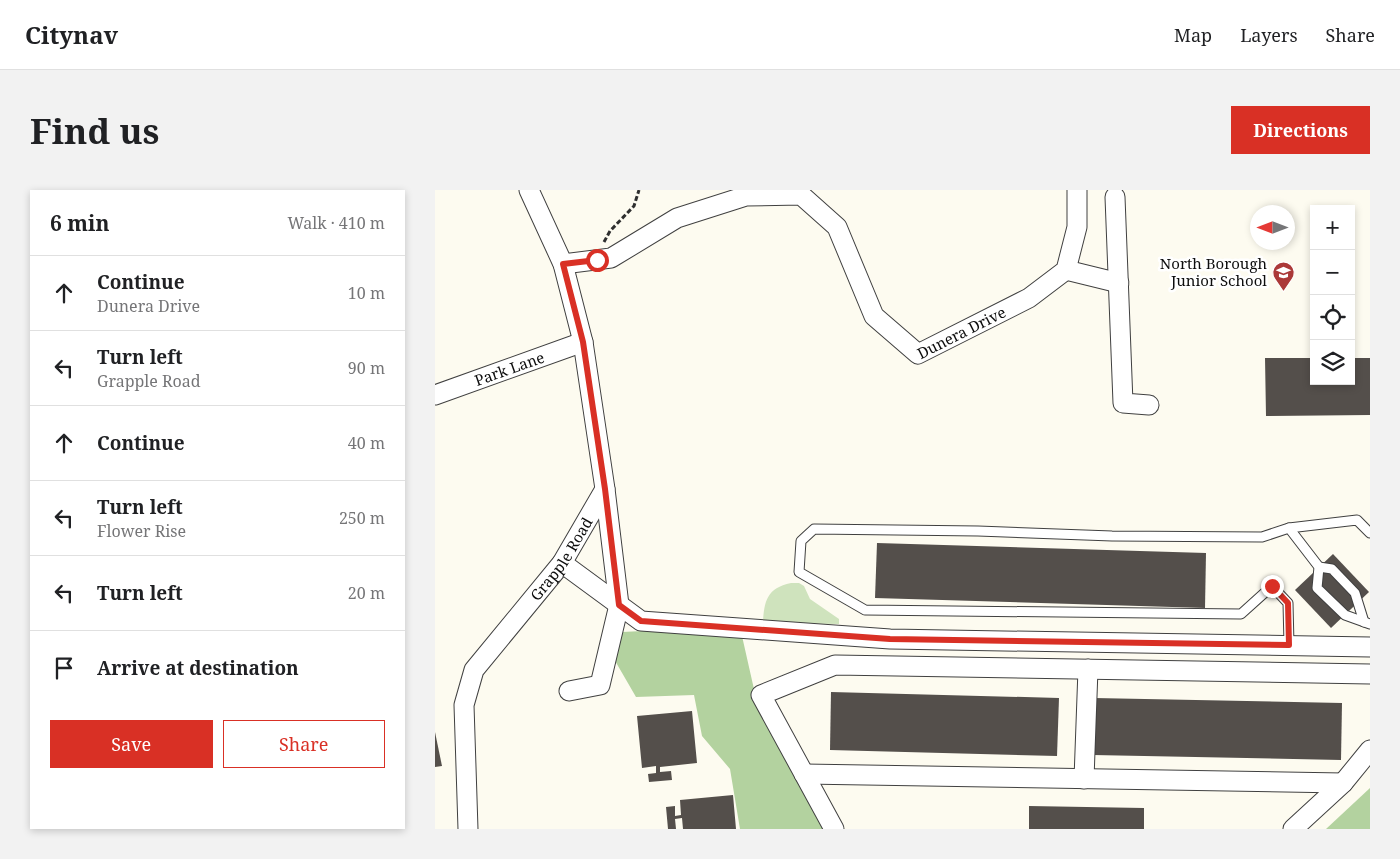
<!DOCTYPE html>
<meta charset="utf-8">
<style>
:root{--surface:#fff;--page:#f2f2f2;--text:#202124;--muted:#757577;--line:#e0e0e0;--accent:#d93025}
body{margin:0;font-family:"Noto Serif",serif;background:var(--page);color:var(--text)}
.controls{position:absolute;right:15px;top:15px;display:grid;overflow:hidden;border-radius:0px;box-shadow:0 2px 8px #0003}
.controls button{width:45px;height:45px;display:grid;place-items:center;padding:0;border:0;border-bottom:1px solid var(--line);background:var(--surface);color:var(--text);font:25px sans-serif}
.compass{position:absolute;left:815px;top:15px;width:45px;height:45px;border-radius:50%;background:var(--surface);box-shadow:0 2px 8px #0003;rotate:270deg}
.stop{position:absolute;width:15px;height:15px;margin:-11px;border:4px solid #d93025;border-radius:50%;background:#fff}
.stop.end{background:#d93025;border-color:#fff;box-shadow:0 1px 5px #0008}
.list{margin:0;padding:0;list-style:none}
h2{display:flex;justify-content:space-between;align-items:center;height:65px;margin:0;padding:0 20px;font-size:21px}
h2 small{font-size:16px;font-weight:400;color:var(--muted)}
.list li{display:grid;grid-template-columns:32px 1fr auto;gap:15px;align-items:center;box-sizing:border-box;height:75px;padding:0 20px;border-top:1px solid var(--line)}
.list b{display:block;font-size:19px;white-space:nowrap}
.list p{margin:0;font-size:16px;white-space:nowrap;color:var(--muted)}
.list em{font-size:16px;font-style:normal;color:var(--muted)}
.actions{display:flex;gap:10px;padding:15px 20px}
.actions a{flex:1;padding:11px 0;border:1px solid var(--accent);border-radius:0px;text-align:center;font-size:18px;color:var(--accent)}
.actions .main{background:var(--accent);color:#fff}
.icon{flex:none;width:28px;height:28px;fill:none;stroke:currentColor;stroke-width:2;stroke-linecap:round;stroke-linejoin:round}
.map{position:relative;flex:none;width:935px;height:639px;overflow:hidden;border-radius:0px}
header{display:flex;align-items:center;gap:30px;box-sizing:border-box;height:70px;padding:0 25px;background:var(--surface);border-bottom:1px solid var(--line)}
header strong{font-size:24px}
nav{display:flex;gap:28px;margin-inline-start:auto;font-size:18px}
.intro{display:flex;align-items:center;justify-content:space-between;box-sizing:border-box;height:120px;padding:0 30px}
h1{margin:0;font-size:35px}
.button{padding:12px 22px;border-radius:0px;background:var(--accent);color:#fff;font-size:18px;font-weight:700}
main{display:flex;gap:30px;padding:0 30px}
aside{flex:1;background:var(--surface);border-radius:0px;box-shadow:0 2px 8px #0003}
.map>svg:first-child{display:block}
.green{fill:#cfe3bd}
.forest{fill:#b3d29f}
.building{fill:#544f4b}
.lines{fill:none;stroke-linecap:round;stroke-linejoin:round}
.lane-casing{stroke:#404040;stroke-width:11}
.street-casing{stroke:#404040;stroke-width:21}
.path{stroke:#2f2f2f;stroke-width:3;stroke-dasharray:5 2.5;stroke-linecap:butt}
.lane{stroke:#fff;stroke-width:9}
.street{stroke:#fff;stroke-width:19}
.route{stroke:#d93025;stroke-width:6}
.labels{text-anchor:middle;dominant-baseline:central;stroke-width:5;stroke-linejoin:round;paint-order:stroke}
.poi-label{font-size:15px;fill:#0d0d0d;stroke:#fff;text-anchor:end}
.street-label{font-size:15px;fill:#0d0d0d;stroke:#fff}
</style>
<header>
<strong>Citynav</strong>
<nav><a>Map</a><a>Layers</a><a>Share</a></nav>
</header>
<div class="intro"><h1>Find us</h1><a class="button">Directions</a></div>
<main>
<aside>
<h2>6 min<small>Walk · 410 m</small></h2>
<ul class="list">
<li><svg class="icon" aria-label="ahead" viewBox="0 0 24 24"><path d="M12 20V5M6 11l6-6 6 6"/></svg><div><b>Continue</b><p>Dunera Drive</p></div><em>10 m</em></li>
<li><svg class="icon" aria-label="left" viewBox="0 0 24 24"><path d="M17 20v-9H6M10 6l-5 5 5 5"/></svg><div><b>Turn left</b><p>Grapple Road</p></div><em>90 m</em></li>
<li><svg class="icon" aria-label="ahead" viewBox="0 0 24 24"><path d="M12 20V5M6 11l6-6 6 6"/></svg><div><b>Continue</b></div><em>40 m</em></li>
<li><svg class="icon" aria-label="left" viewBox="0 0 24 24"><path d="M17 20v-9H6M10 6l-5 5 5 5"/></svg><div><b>Turn left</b><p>Flower Rise</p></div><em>250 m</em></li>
<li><svg class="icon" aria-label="left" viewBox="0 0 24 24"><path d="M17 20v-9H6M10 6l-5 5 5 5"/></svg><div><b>Turn left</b></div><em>20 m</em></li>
<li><svg class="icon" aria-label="arrive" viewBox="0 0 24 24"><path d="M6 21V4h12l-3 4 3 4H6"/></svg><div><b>Arrive at destination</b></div></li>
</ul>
<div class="actions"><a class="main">Save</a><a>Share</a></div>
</aside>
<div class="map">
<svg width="935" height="639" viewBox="0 0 935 639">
<rect width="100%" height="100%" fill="#fdfbf0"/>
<path class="green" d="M356,393H364L369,396L375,409L404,429V434L328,433C329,411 332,398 356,393Z"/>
<g class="forest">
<polygon points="208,441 307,446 323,517 389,639 305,639 295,579 267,546 259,505 201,507 179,469 187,442"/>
<polygon points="935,598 935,639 891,639"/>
</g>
<g class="building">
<polygon points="830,168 879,168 879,191 916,191 916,168 935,168 935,225 831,226"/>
<polygon points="442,353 771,363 770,418 440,408"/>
<polygon points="898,364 934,402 896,438 860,400"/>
<polygon points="396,502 624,508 622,566 395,560"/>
<polygon points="659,508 907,513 906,570 658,565"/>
<polygon points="257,521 262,573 225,577 225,582 236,581 237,590 214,592 213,584 221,583 221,576 207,578 202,526"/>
<polygon points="0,542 7,576 0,577"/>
<polygon points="298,605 301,639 248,639 247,628 240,629 241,639 233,639 231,617 240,616 240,626 246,625 245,610"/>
<polygon points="594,616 709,618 709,639 594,639"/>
</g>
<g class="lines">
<defs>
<g id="lane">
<polyline points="854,338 884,377 882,398 910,425 935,434"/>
<polyline points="884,377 897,379 920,403 929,432"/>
<polyline points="854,455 853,413 837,396 806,424 430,420 364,382 366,351 379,339 543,341 677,346 827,347 854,338 922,330 935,343"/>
</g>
<g id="street">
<polyline points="680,7 688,213 714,215"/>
<path id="s1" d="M128,74L176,68L242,28L311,6L366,5L402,37L439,126L483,164L594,108L631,80L642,37V0"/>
<polyline points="631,80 684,93"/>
<path id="s2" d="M0,205L148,152"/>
<polyline points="127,373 206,431 455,449 935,457"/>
<polyline points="134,501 165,495 184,415 170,299"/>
<polyline points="369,584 908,593"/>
<polyline points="649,589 653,479"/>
<path id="s3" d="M33,639L29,515L39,480L127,373L170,299L148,152L128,74L94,0"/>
<polyline points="399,639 326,505 400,475 935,484"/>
<polyline points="858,639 908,593 935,560"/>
</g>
</defs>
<use href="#lane" class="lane-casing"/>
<use href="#street" class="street-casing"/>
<polyline class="path" points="169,52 175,41 199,16 204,0"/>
<use href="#lane" class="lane"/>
<use href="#street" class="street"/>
</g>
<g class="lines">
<polyline class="route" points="162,70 128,74 148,152 170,299 184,415 206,431 455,449 854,455 853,413 837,396"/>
</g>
<defs>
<symbol id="school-pin" viewBox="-11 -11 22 30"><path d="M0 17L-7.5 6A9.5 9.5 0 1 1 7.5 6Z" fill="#ab3938" stroke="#fff"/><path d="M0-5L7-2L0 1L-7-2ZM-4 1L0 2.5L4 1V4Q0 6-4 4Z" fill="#fff"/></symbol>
</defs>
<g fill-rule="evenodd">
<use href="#school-pin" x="836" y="70" width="25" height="34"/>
</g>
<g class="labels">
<g class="poi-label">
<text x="832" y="73">North Borough<tspan x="832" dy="17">Junior School</tspan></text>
</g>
<g class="street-label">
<text stroke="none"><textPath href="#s1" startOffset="504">Dunera Drive</textPath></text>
<text stroke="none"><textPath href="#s2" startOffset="79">Park Lane</textPath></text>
<text stroke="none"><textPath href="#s3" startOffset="302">Grapple Road</textPath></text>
</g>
</g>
</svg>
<div class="controls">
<button>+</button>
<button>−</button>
<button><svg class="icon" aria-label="locate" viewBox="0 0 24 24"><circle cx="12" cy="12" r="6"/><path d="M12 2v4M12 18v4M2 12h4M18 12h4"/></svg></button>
<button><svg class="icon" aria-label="layers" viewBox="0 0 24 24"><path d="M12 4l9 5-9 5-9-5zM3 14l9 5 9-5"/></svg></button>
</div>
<svg class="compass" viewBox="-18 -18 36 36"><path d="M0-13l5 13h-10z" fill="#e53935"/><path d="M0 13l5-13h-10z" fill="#757577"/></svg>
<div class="stop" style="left:162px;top:70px"></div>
<div class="stop end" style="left:837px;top:396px"></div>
</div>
</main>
